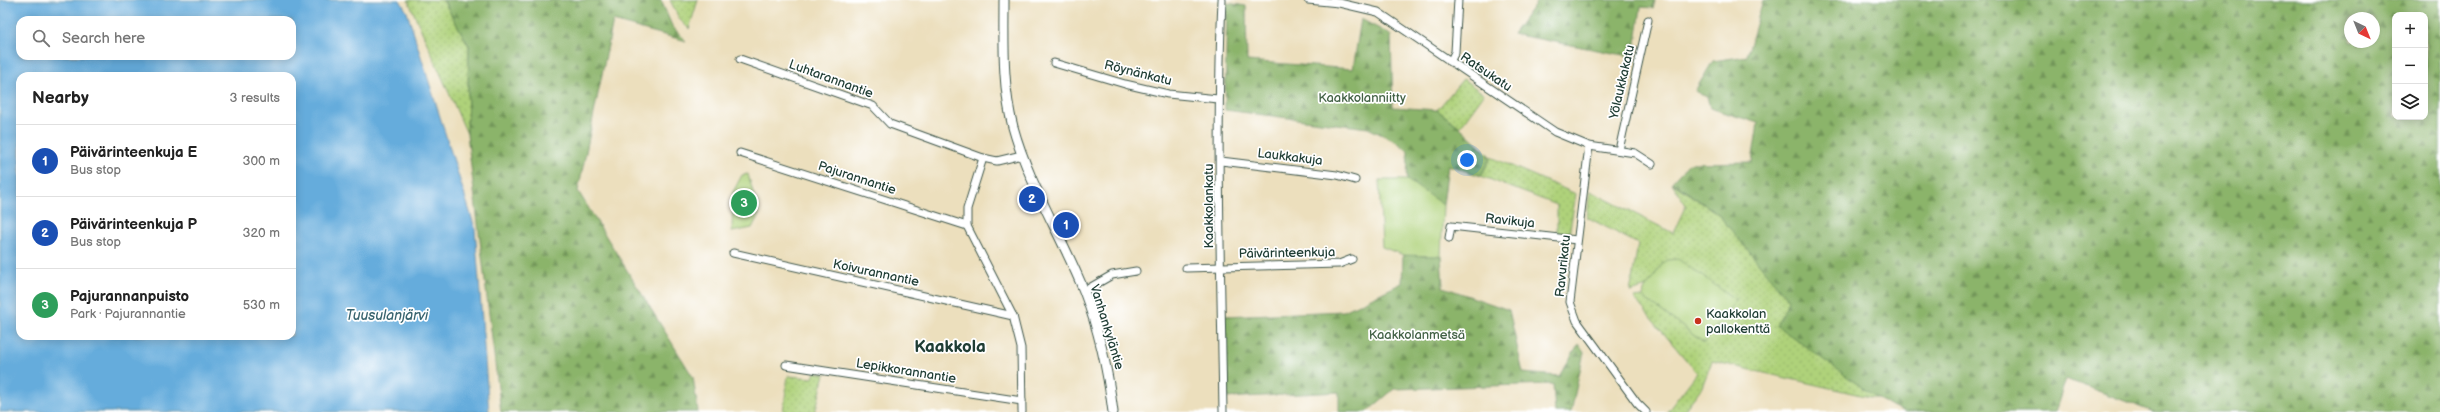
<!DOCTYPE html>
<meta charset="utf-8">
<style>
:root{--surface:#fff;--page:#f6f6f6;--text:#222;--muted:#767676;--line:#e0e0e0;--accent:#0f766e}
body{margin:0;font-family:"Balsamiq Sans",sans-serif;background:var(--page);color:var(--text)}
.controls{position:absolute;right:12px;top:12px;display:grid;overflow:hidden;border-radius:8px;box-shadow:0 2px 10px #0003}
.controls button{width:36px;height:36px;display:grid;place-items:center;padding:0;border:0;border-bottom:1px solid var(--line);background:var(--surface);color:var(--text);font:20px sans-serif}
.compass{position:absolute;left:2344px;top:12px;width:36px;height:36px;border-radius:50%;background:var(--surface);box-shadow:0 2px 10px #0003;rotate:137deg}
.you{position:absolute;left:1467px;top:160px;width:14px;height:14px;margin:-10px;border:3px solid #fff;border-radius:50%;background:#1a73e8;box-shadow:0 0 0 6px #1a73e833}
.badge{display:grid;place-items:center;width:26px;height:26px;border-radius:50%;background:var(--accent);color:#fff;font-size:13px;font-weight:700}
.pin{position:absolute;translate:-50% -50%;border:2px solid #fff;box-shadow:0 1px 4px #0006}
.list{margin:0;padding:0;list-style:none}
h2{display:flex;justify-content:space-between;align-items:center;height:52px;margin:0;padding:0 16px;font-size:17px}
h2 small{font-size:13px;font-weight:400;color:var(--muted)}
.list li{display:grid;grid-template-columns:26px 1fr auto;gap:12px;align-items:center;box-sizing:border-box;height:72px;padding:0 16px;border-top:1px solid var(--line)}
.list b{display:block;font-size:15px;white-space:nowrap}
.list p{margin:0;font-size:13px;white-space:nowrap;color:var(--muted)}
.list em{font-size:13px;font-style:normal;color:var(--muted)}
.icon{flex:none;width:22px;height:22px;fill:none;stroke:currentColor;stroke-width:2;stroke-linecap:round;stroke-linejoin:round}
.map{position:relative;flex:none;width:2440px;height:412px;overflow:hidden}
.search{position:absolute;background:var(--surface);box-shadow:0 2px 10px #0003;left:16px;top:16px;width:280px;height:44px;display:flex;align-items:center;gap:10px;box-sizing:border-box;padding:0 14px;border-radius:12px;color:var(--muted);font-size:15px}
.panel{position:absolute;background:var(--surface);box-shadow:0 2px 10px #0003;left:16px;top:72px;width:280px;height:268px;border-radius:12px}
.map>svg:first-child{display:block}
.grass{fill:url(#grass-dots);stroke:#678857}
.forest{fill:url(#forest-firs);stroke:#55784f;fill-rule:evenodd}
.park{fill:#afd27a;stroke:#678857}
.water{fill:#65acdc;stroke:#427488;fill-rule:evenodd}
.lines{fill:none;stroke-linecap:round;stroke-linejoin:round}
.minor-casing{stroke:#3e5549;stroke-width:9}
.tertiary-casing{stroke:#3e5549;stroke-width:11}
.minor{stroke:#fff;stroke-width:7}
.tertiary{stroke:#fff;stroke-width:9}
.poi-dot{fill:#c8321e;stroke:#fff;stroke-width:1.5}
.labels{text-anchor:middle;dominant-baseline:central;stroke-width:3.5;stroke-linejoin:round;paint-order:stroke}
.street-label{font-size:13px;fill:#1f3d34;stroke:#fff}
.park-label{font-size:13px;fill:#436246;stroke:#fff}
.poi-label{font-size:13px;fill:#1f3d34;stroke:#fff;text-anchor:start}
.water-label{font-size:14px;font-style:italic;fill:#38646f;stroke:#fff}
.district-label{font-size:17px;font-weight:bold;fill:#1f3d34;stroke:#fff}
</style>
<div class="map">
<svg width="2440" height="412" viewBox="0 0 2440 412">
<defs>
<pattern id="grass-dots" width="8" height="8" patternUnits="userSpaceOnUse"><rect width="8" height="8" fill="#afd27a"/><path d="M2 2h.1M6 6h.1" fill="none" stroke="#96b56a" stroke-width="1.8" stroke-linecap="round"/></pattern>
<pattern id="forest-firs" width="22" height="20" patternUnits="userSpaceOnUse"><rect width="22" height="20" fill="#8bb46a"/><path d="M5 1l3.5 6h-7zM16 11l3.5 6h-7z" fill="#719458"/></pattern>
</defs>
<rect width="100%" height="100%" fill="#fff"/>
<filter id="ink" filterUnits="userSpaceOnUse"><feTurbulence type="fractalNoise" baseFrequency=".025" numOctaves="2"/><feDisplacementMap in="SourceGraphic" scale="8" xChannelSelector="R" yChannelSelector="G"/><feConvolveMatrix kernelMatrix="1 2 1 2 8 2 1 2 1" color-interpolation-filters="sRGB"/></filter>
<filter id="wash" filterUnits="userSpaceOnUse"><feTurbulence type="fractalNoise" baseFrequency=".012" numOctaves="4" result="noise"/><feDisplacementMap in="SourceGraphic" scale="16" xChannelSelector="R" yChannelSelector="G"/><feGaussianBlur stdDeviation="0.9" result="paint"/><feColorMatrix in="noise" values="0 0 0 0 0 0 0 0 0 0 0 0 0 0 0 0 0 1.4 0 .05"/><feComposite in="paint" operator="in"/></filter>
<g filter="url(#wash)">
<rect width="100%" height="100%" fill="#ecdfbd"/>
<g class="grass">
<polygon points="408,0 443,0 469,46 467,134"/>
<polygon points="670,0 698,0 689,29 680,20"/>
<polygon points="1463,79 1484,94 1460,127 1437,110"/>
<polygon points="1491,157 1576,194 1569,234 1557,233 1557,205 1481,176"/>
<polygon points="1672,183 1717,213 1878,399 1712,361 1702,387 1683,412 1667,412 1697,373 1634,298 1643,297 1704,343 1663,263 1647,287 1630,292 1638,244 1587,217 1590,191 1673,233 1686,205"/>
<polygon points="815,372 825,374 815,412 783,412 788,376 813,378"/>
</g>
<g class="forest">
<polygon points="443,0 661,0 672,26 686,41 613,21 578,191 693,377 698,412 501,412 467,134 469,46"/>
<polygon points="1538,0 1655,0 1653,8 1641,7 1634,57 1513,34"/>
<path d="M1763,0H2440V412H2154L2066,379L2055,412H1904L1878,399L1777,326L1789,300L1717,213L1672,182L1689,163L1752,162L1758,123L1710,108L1707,96L1695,91L1713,61L1747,56ZM2395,15H2425V117H2395ZM2350,18H2374V42H2350Z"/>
<polygon points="1227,3 1246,6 1247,61 1353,69 1361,19 1391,35 1393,107 1437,110 1460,127 1491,157 1481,176 1448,165 1443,205 1407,180 1408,151 1397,142 1368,128 1225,110"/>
<polygon points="1403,255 1441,256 1443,287 1509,310 1523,373 1559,376 1579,344 1584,352 1571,412 1555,412 1553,384 1394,389 1367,412 1339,412 1339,392 1225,398 1224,316 1344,311 1402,283"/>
</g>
<g class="park">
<polygon points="748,174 759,214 752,228 732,232 733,192 742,175"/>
<polygon points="1379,180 1407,180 1443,205 1441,256 1403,255 1382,247"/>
<polygon points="1678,259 1736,300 1704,343 1643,297 1644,291 1663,263 1668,260"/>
</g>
<path class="water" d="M0,0H400L407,12L475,228L489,412H0ZM20,20H292V56H20ZM20,76H292V336H20Z"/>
</g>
<g filter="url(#ink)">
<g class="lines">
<defs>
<g id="minor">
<path d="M1222,0C1216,137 1221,275 1223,412"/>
<polyline points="1308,0 1339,3 1378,12 1555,132 1589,146 1635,153 1652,164"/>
<polyline points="740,59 873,106 890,124 983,158 997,161 1022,155"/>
<polyline points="1450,62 1455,52 1458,0"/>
<polyline points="1054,63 1125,84 1168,94 1218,99"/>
<polyline points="1589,146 1570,302 1577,321 1637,403 1646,412"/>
<polyline points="1619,150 1648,20"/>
<polyline points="740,153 967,226"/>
<polyline points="983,158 967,209 967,226 1013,316 1021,348 1022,412"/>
<polyline points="1221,161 1337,175 1355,180"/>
<polyline points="1449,238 1451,226 1577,240"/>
<polyline points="733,253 1013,316"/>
<polyline points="1186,268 1339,264 1352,259"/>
<polyline points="1084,291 1112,275 1136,271"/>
<polyline points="786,365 1022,401"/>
</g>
<path id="tertiary" d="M1004,0C1004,42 1002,85 1013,127C1029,185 1062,236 1084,291C1099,330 1108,371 1113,412"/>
</defs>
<use href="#minor" class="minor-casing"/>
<use href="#tertiary" class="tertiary-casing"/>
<use href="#minor" class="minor"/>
<use href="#tertiary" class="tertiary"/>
</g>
</g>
<circle class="poi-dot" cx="1698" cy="321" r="4"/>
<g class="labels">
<g class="street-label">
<text transform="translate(1486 72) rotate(34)">Ratsukatu</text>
<text transform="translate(1138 73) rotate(14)">Röynänkatu</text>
<text transform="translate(831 79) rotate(20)">Luhtarannantie</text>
<text transform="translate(1622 82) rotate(-77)">Yölaukkakatu</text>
<text transform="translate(1290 157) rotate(7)">Laukkakuja</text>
<text transform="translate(857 178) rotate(18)">Pajurannantie</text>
<text transform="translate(1209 206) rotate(-90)">Kaakkolankatu</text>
<text transform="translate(1510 221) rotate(6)">Ravikuja</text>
<text transform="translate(1287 253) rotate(-1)">Päivärinteenkuja</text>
<text transform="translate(1563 266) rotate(-84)">Ravurikatu</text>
<text transform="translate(876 273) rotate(12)">Koivurannantie</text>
<text transform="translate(1107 327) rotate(73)">Vanhankyläntie</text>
<text transform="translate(906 371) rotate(9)">Lepikkorannantie</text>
</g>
<g class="park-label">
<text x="1362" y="98">Kaakkolanniitty</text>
<text x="1417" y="335">Kaakkolanmetsä</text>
</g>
<g class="poi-label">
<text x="1706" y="314">Kaakkolan<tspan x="1706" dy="15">pallokenttä</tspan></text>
</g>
<g class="water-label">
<text x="387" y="315">Tuusulanjärvi</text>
</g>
<g class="district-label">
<text x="950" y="347">Kaakkola</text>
</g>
</g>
</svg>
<div class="controls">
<button>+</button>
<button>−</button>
<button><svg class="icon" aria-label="layers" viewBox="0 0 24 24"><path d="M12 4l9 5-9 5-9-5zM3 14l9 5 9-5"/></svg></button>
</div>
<svg class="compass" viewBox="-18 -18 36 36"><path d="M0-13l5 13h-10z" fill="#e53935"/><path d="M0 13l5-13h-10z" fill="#767676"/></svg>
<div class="you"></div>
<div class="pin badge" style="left:1066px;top:225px;background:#1a4fb4">1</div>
<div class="pin badge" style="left:1032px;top:199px;background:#1a4fb4">2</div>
<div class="pin badge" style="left:744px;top:203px;background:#2e9e5b">3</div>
<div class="search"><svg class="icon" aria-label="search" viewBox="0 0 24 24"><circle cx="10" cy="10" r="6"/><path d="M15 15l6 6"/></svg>Search here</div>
<section class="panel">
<h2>Nearby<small>3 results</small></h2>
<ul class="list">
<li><span class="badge" style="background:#1a4fb4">1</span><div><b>Päivärinteenkuja E</b><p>Bus stop</p></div><em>300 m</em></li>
<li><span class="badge" style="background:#1a4fb4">2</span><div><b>Päivärinteenkuja P</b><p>Bus stop</p></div><em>320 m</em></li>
<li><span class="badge" style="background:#2e9e5b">3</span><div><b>Pajurannanpuisto</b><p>Park · Pajurannantie</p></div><em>530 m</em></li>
</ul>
</section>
</div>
